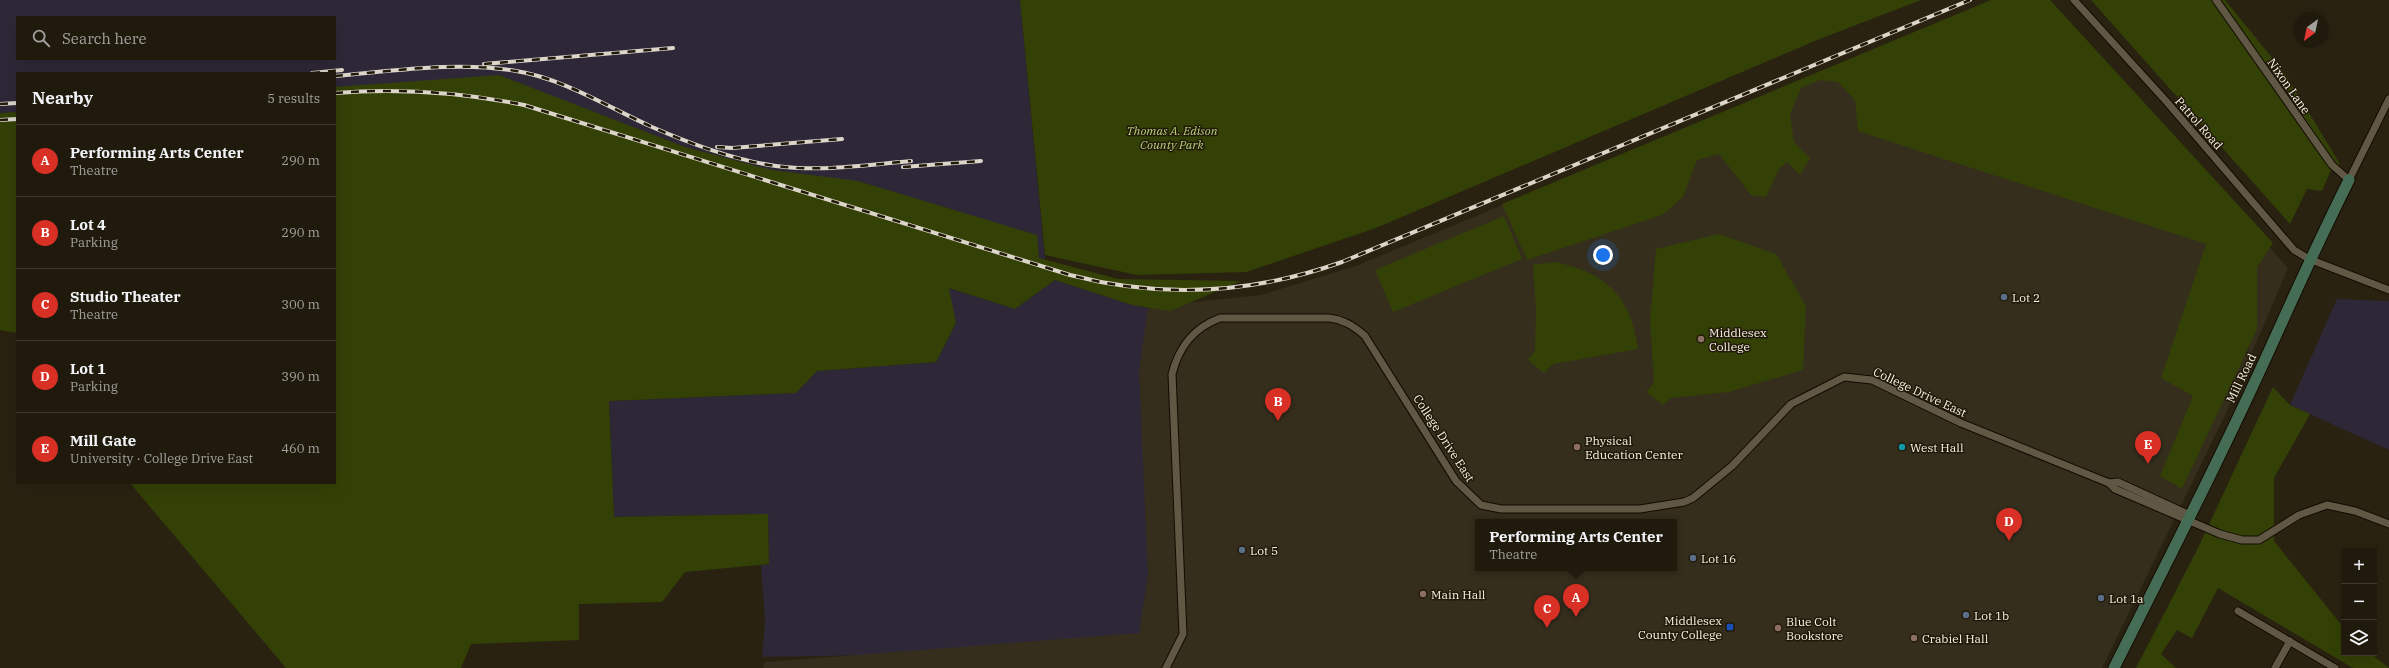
<!DOCTYPE html>
<meta charset="utf-8">
<style>
:root{--surface:#201a0d;--page:#282316;--text:#f1f3f6;--muted:#a2a19d;--line:#3d382e;--accent:#d93025}
body{margin:0;font-family:"IBM Plex Serif",serif;background:var(--page);color:var(--text)}
.controls{position:absolute;right:12px;bottom:12px;display:grid;overflow:hidden;border-radius:0px;box-shadow:0 4px 16px #0002}
.controls button{width:36px;height:36px;display:grid;place-items:center;padding:0;border:0;border-bottom:1px solid var(--line);background:var(--surface);color:var(--text);font:20px sans-serif}
.compass{position:absolute;left:2293px;top:12px;width:36px;height:36px;border-radius:50%;background:var(--surface);box-shadow:0 4px 16px #0002;rotate:213deg}
.you{position:absolute;left:1603px;top:255px;width:14px;height:14px;margin:-10px;border:3px solid #fff;border-radius:50%;background:#1a73e8;box-shadow:0 0 0 6px #1a73e833}
.badge{display:grid;place-items:center;width:26px;height:26px;border-radius:50%;background:var(--accent);color:#fff;font-size:13px;font-weight:700}
.pin{position:absolute;translate:-50% -33px;filter:drop-shadow(0 1px 2px #0008)}
.pin::after{content:'';position:absolute;top:21px;width:14px;height:12px;background:inherit;clip-path:polygon(0 0,100% 0,50% 100%)}
.popup{position:absolute;left:1475px;top:519px;width:202px;height:52px;box-sizing:border-box;display:grid;place-content:center;border-radius:0px;background:var(--surface);filter:drop-shadow(0 1px 3px #0005);font-size:13px;white-space:nowrap;color:var(--muted)}
.popup b{font-size:15px;color:var(--text)}
.popup::after{content:'';position:absolute;left:50%;top:100%;margin-left:-8px;border:8px solid transparent;border-top-color:var(--surface)}
.list{margin:0;padding:0;list-style:none}
h2{display:flex;justify-content:space-between;align-items:center;height:52px;margin:0;padding:0 16px;font-size:17px}
h2 small{font-size:13px;font-weight:400;color:var(--muted)}
.list li{display:grid;grid-template-columns:26px 1fr auto;gap:12px;align-items:center;box-sizing:border-box;height:72px;padding:0 16px;border-top:1px solid var(--line)}
.list b{display:block;font-size:15px;white-space:nowrap}
.list p{margin:0;font-size:13px;white-space:nowrap;color:var(--muted)}
.list em{font-size:13px;font-style:normal;color:var(--muted)}
.icon{flex:none;width:22px;height:22px;fill:none;stroke:currentColor;stroke-width:2;stroke-linecap:round;stroke-linejoin:round}
.map{position:relative;flex:none;width:2389px;height:668px;overflow:hidden}
.search{position:absolute;background:var(--surface);box-shadow:0 4px 16px #0002;left:16px;top:16px;width:320px;height:44px;display:flex;align-items:center;gap:10px;box-sizing:border-box;padding:0 14px;border-radius:0px;color:var(--muted);font-size:15px}
.panel{position:absolute;background:var(--surface);box-shadow:0 4px 16px #0002;left:16px;top:72px;width:320px;height:412px;border-radius:0px}
.map>svg:first-child{display:block}
.industrial{fill:#2e2737;fill-rule:evenodd}
.education{fill:#352e1d;fill-rule:evenodd}
.green{fill:#334106}
.lines{fill:none;stroke-linecap:round;stroke-linejoin:round}
.street-casing{stroke:#130b00;stroke-width:9}
.secondary-casing{stroke:#130b00;stroke-width:13}
.street{stroke:#605744;stroke-width:7}
.secondary{stroke:#456c54;stroke-width:11}
.rail-casing{stroke:#dcd6ca;stroke-width:4}
.rail{stroke:#211908;stroke-width:2.5;stroke-dasharray:8;stroke-linecap:butt}
.service-dot{fill:#5c6f8a;stroke:#211908;stroke-width:1.5}
.education-dot{fill:#8d6e63;stroke:#211908;stroke-width:1.5}
.culture-dot{fill:#0f9aa8;stroke:#211908;stroke-width:1.5}
.transit-dot{fill:#1a4fb4;stroke:#211908;stroke-width:1.5}
.labels{text-anchor:middle;dominant-baseline:central;stroke-width:3;stroke-linejoin:round;paint-order:stroke}
.street-label{font-size:12px;fill:#f7f2e7;stroke:#211908}
.park-label{font-size:12px;font-style:italic;fill:#b8d27c;stroke:#211908}
.poi-label{font-size:12px;fill:#f7f2e7;stroke:#211908;text-anchor:start}
</style>
<div class="map">
<svg width="2389" height="668" viewBox="0 0 2389 668">
<rect width="100%" height="100%" fill="#2a2211"/>
<g class="industrial">
<path d="M0,0H1020L1047,281L335,104V73H17V132L0,133ZM17,17H335V59H17Z"/>
<polygon points="1055,280 1132,305 1170,311 1164,650 762,657 765,621 761,565 769,564 768,514 614,517 609,401 796,393 817,371 936,362 956,323 948,288 1015,309"/>
<polygon points="2337,299 2389,301 2389,450 2290,405"/>
</g>
<path class="education" d="M2049,0L2288,268L2226,413L2102,668H763L765,662L1139,633L1148,576L1139,371L1148,307L1261,295L1356,266L1901,39ZM1478,522H1674V568H1478Z"/>
<g class="green">
<polygon points="1020,0 1921,0 1817,40 1376,228 1246,272 1137,275 1045,255"/>
<polygon points="1991,0 2050,0 2273,243 2257,267 2257,329 2182,489 2160,476 2193,396 2161,378 2206,244 1858,131 1855,100 1838,82 1820,80 1801,88 1790,114 1794,142 1810,158 1800,175 1787,162 1779,169 1766,197 1751,195 1719,154 1697,160 1683,197 1662,215 1527,260 1502,204"/>
<polygon points="2091,0 2225,0 2286,75 2340,164 2331,170 2322,191 2307,189 2290,224"/>
<polygon points="499,75 685,147 772,170 858,181 1037,235 1039,258 1118,279 1241,281 1170,311 1132,305 1055,280 1015,309 949,288 956,323 936,362 817,371 796,393 609,401 614,517 768,514 769,564 685,572 662,602 579,604 579,640 471,644 461,668 286,668 130,483 335,483 335,87"/>
<polygon points="17,112 17,333 0,330 0,113"/>
<polygon points="1504,216 1522,259 1393,312 1375,270"/>
<polygon points="1719,234 1776,254 1806,306 1803,370 1729,392 1671,398 1663,405 1646,392 1654,383 1650,321 1656,249"/>
<path d="M1555,262C1607,273 1631,297 1638,349L1553,364L1544,373L1528,360L1535,351L1536,310L1533,265Z"/>
<polygon points="2273,387 2290,405 2310,414 2274,478 2274,541 2344,628 2344,653 2370,653 2389,668 2353,668 2218,588 2192,638 2177,630 2161,654 2176,668 2136,668 2198,548"/>
</g>
<g class="lines">
<defs>
<g id="street">
<polyline points="2074,0 2166,101 2294,250 2309,259 2389,290"/>
<polyline points="2216,0 2332,165 2349,180 2389,99"/>
<polyline points="2109,483 2118,482 2190,515"/>
<polyline points="2238,611 2335,668"/>
<path d="M1166,668L1183,634L1172,374C1179,347 1193,328 1220,318H1329C1344,320 1354,326 1365,336L1456,481L1481,505L1501,509H1640L1684,502L1693,498L1732,466L1791,404L1844,377L1872,380L1961,423L2109,483L2115,489L2220,534L2242,540H2259L2299,515L2327,505L2355,511L2389,524"/>
<polyline points="2275,668 2290,641"/>
</g>
<path id="secondary" d="M2114,668C2170,556 2227,445 2278,331C2301,280 2324,230 2349,180"/>
</defs>
<use href="#street" class="street-casing"/>
<use href="#secondary" class="secondary-casing"/>
<use href="#street" class="street"/>
<use href="#secondary" class="secondary"/>
<defs>
<g id="rail">
<polyline points="484,64 673,48"/>
<polyline points="312,73 342,70"/>
<path d="M335,76C394,71 457,61 516,71C562,78 610,108 652,127C691,144 733,160 776,166C821,172 867,165 911,161"/>
<path d="M335,93C399,88 460,92 524,105L1070,275C1162,299 1252,294 1342,262L1970,0"/>
<polyline points="0,104 17,103"/>
<polyline points="0,120 17,119"/>
<polyline points="717,147 732,148 842,139"/>
<polyline points="903,167 981,161"/>
</g>
</defs>
<use href="#rail" class="rail-casing"/>
<use href="#rail" class="rail"/>
</g>
<g class="service-dot">
<circle cx="2004" cy="297" r="4"/>
<circle cx="1242" cy="550" r="4"/>
<circle cx="1693" cy="558" r="4"/>
<circle cx="2101" cy="598" r="4"/>
<circle cx="1966" cy="615" r="4"/>
</g>
<g class="education-dot">
<circle cx="1701" cy="339" r="4"/>
<circle cx="1577" cy="447" r="4"/>
<circle cx="1423" cy="594" r="4"/>
<circle cx="1778" cy="628" r="4"/>
<circle cx="1914" cy="638" r="4"/>
</g>
<circle class="culture-dot" cx="1902" cy="447" r="4"/>
<rect class="transit-dot" x="1726" y="623" width="8" height="8" rx="2"/>
<g class="labels">
<g class="street-label">
<text transform="translate(2289 86) rotate(55)">Nixon Lane</text>
<text transform="translate(2199 123) rotate(49)">Patrol Road</text>
<text transform="translate(2241 378) rotate(-64)">Mill Road</text>
<text transform="translate(1920 392) rotate(25)">College Drive East</text>
<text transform="translate(1444 438) rotate(57)">College Drive East</text>
</g>
<g class="park-label">
<text x="1172" y="130">Thomas A. Edison<tspan x="1172" dy="14">County Park</tspan></text>
</g>
<g class="poi-label">
<text x="2012" y="297">Lot 2</text>
<text x="1709" y="332">Middlesex<tspan x="1709" dy="14">College</tspan></text>
<text x="1585" y="440">Physical<tspan x="1585" dy="14">Education Center</tspan></text>
<text x="1910" y="447">West Hall</text>
<text x="1250" y="550">Lot 5</text>
<text x="1701" y="558">Lot 16</text>
<text x="1431" y="594">Main Hall</text>
<text x="2109" y="598">Lot 1a</text>
<text x="1974" y="615">Lot 1b</text>
<text x="1722" y="620" text-anchor="end">Middlesex<tspan x="1722" dy="14">County College</tspan></text>
<text x="1786" y="621">Blue Colt<tspan x="1786" dy="14">Bookstore</tspan></text>
<text x="1922" y="638">Crabiel Hall</text>
</g>
</g>
</svg>
<div class="controls">
<button>+</button>
<button>−</button>
<button><svg class="icon" aria-label="layers" viewBox="0 0 24 24"><path d="M12 4l9 5-9 5-9-5zM3 14l9 5 9-5"/></svg></button>
</div>
<svg class="compass" viewBox="-18 -18 36 36"><path d="M0-13l5 13h-10z" fill="#e53935"/><path d="M0 13l5-13h-10z" fill="#a2a19d"/></svg>
<div class="you"></div>
<div class="pin badge" style="left:1576px;top:617px">A</div>
<div class="popup"><b>Performing Arts Center</b>Theatre</div>
<div class="pin badge" style="left:1278px;top:421px">B</div>
<div class="pin badge" style="left:1547px;top:628px">C</div>
<div class="pin badge" style="left:2009px;top:541px">D</div>
<div class="pin badge" style="left:2148px;top:464px">E</div>
<div class="search"><svg class="icon" aria-label="search" viewBox="0 0 24 24"><circle cx="10" cy="10" r="6"/><path d="M15 15l6 6"/></svg>Search here</div>
<section class="panel">
<h2>Nearby<small>5 results</small></h2>
<ul class="list">
<li><span class="badge">A</span><div><b>Performing Arts Center</b><p>Theatre</p></div><em>290 m</em></li>
<li><span class="badge">B</span><div><b>Lot 4</b><p>Parking</p></div><em>290 m</em></li>
<li><span class="badge">C</span><div><b>Studio Theater</b><p>Theatre</p></div><em>300 m</em></li>
<li><span class="badge">D</span><div><b>Lot 1</b><p>Parking</p></div><em>390 m</em></li>
<li><span class="badge">E</span><div><b>Mill Gate</b><p>University · College Drive East</p></div><em>460 m</em></li>
</ul>
</section>
</div>
